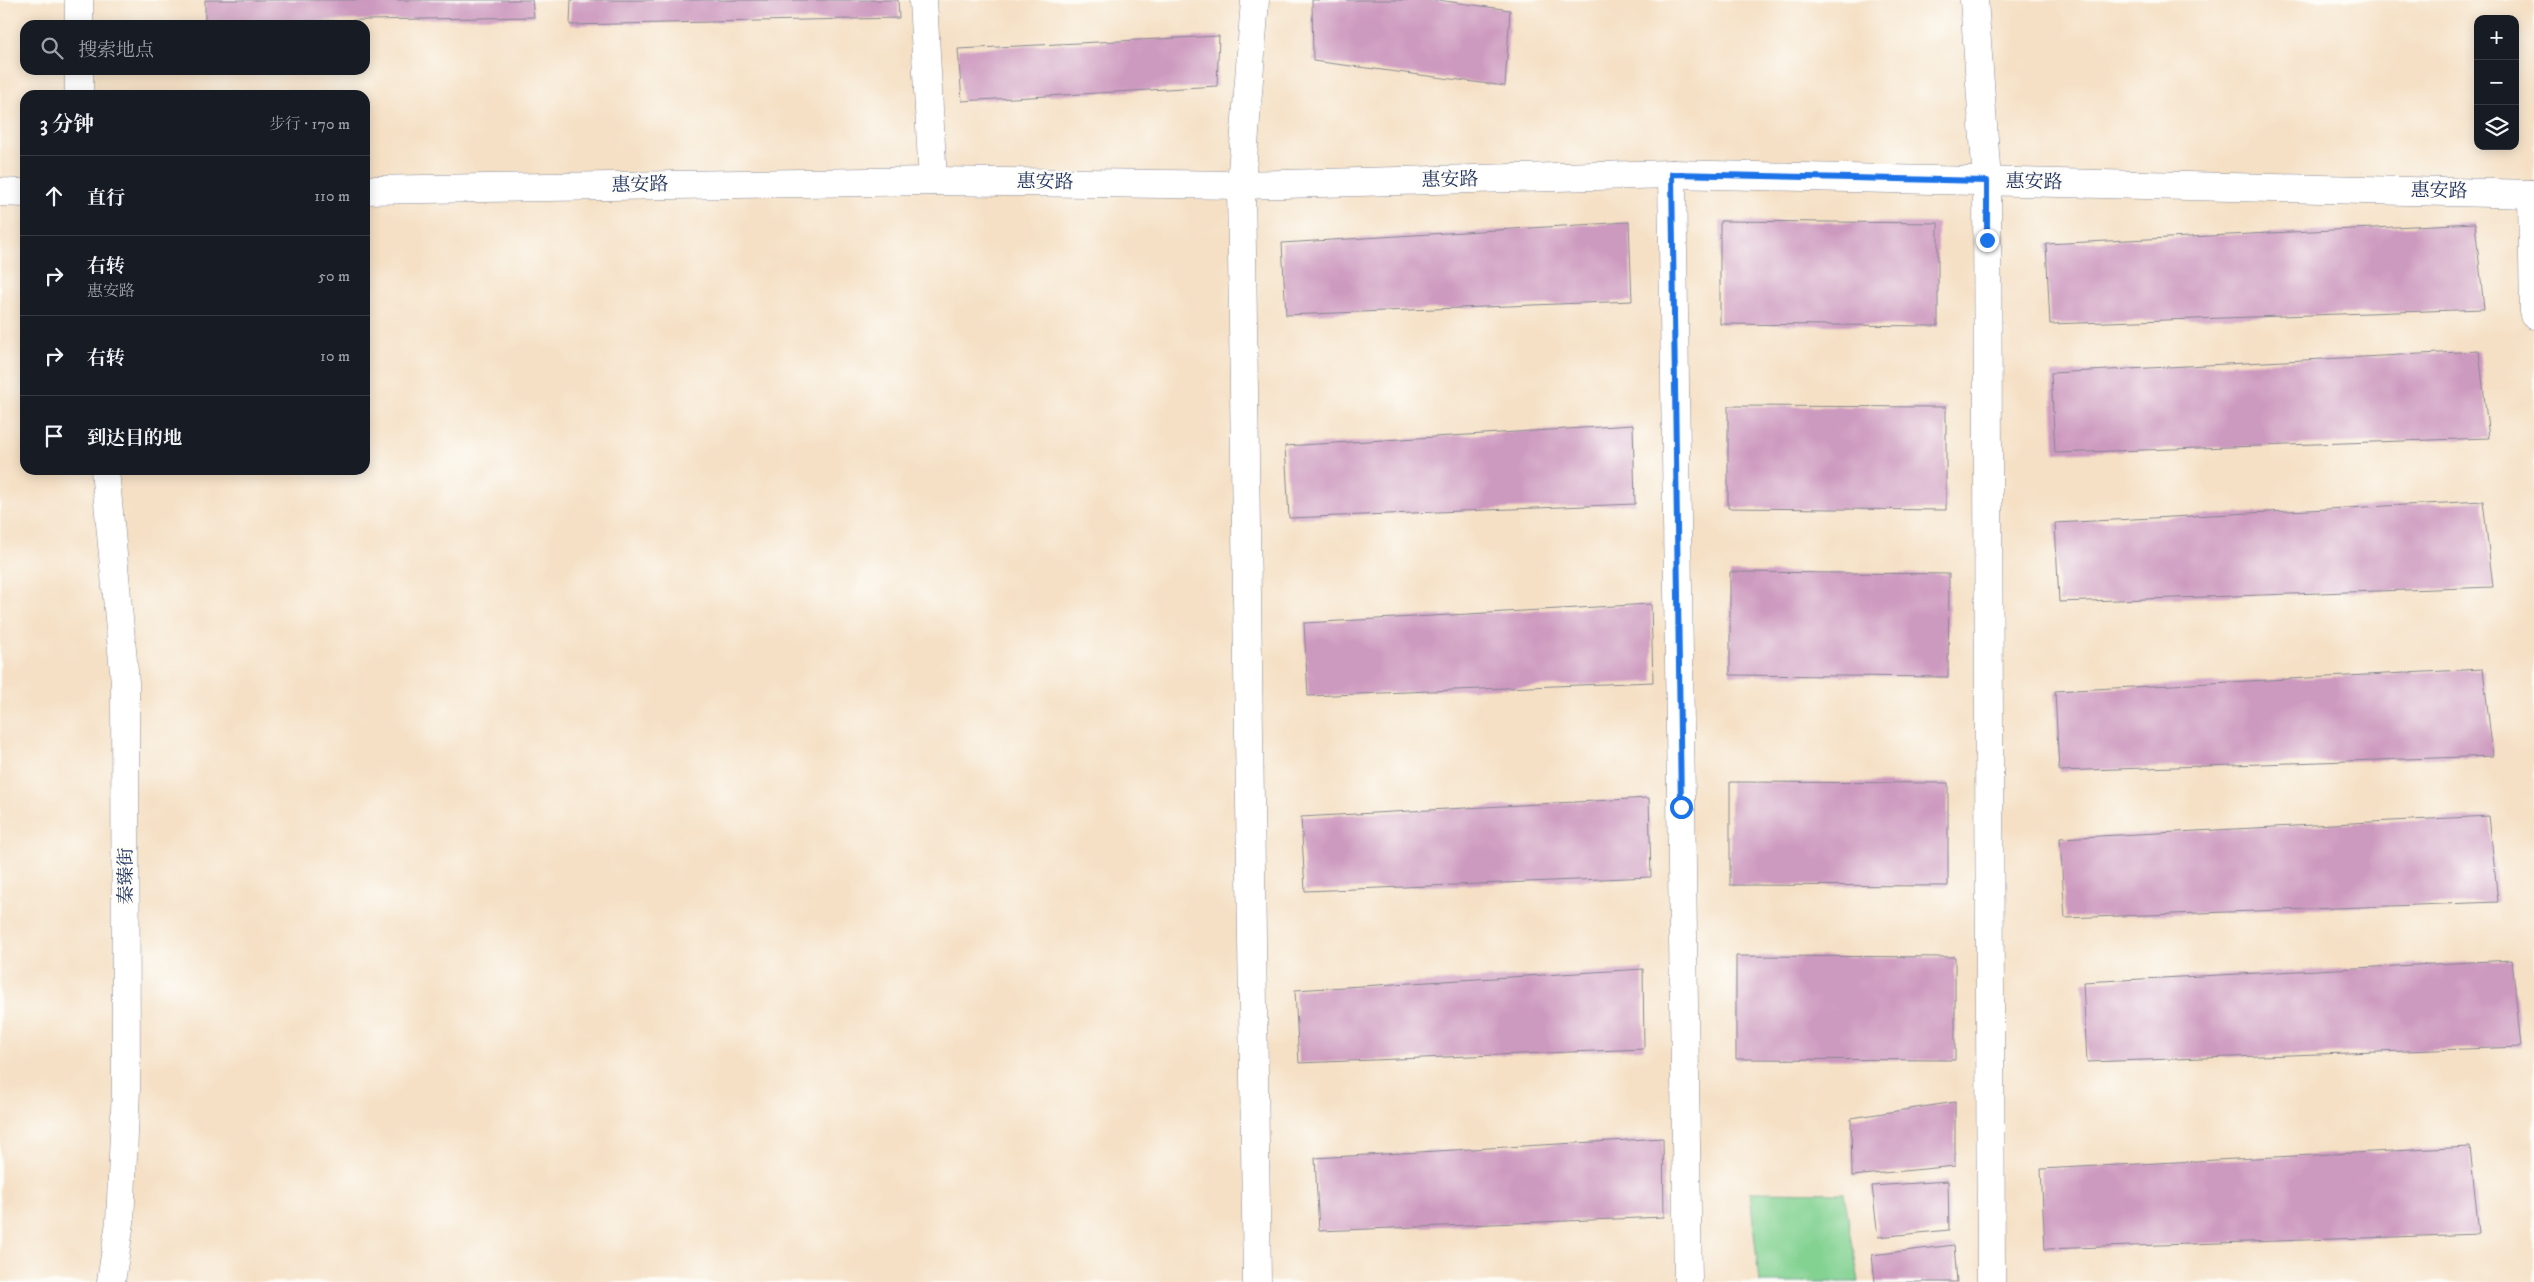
<!DOCTYPE html>
<html lang="zh">
<meta charset="utf-8">
<style>
:root{--surface:#171b24;--page:#20242c;--text:#f1f3f6;--muted:#9ea1a6;--line:#363941}
body{margin:0;font-family:"IM FELL DW Pica","Noto Serif SC",serif;background:var(--page);color:var(--text)}
.controls{position:absolute;right:15px;top:15px;display:grid;overflow:hidden;border-radius:10px;box-shadow:0 2px 12px #0003}
.controls button{width:45px;height:45px;display:grid;place-items:center;padding:0;border:0;border-bottom:1px solid var(--line);background:var(--surface);color:var(--text);font:25px sans-serif}
.stop{position:absolute;width:15px;height:15px;margin:-11px;border:4px solid #1a73e8;border-radius:50%;background:#fff}
.stop.end{background:#1a73e8;border-color:#fff;box-shadow:0 1px 5px #0008}
.list{margin:0;padding:0;list-style:none}
h2{display:flex;justify-content:space-between;align-items:center;height:65px;margin:0;padding:0 20px;font-size:21px}
h2 small{font-size:16px;font-weight:400;color:var(--muted)}
.list li{display:grid;grid-template-columns:32px 1fr auto;gap:15px;align-items:center;box-sizing:border-box;height:80px;padding:0 20px;border-top:1px solid var(--line)}
.list b{display:block;font-size:19px;white-space:nowrap}
.list p{margin:0;font-size:16px;white-space:nowrap;color:var(--muted)}
.list em{font-size:16px;font-style:normal;color:var(--muted)}
.icon{flex:none;width:28px;height:28px;fill:none;stroke:currentColor;stroke-width:2;stroke-linecap:round;stroke-linejoin:round}
.map{position:relative;flex:none;width:2534px;height:1282px;overflow:hidden}
.search{position:absolute;background:var(--surface);box-shadow:0 2px 12px #0003;left:20px;top:20px;width:350px;height:55px;display:flex;align-items:center;gap:12px;box-sizing:border-box;padding:0 18px;border-radius:15px;color:var(--muted);font-size:19px}
.panel{position:absolute;background:var(--surface);box-shadow:0 2px 12px #0003;left:20px;top:90px;width:350px;height:385px;border-radius:15px}
.map>svg:first-child{display:block}
.green{fill:#83d292;stroke:#4f8078}
.building{fill:#cd9abf}
.lines{fill:none;stroke-linecap:round;stroke-linejoin:round}
.street-casing{stroke:#888892;stroke-width:29}
.secondary-casing{stroke:#888892;stroke-width:29}
.street{stroke:#fff;stroke-width:28}
.secondary{stroke:#fff;stroke-width:28}
.route{stroke:#1a73e8;stroke-width:6}
.labels{text-anchor:middle;dominant-baseline:central;stroke-width:4.5;stroke-linejoin:round;paint-order:stroke}
.street-label{font-size:19px;fill:#1b2f5e;stroke:#fdfcf7}
</style>
<div class="map">
<svg width="2534" height="1282" viewBox="0 0 2534 1282">
<rect width="100%" height="100%" fill="#fdfcf7"/>
<filter id="ink" filterUnits="userSpaceOnUse"><feTurbulence type="fractalNoise" baseFrequency=".02" numOctaves="2"/><feDisplacementMap in="SourceGraphic" scale="10" xChannelSelector="R" yChannelSelector="G"/><feConvolveMatrix kernelMatrix="1 2 1 2 8 2 1 2 1" color-interpolation-filters="sRGB"/></filter>
<filter id="wash" filterUnits="userSpaceOnUse"><feTurbulence type="fractalNoise" baseFrequency=".0096" numOctaves="4" result="noise"/><feDisplacementMap in="SourceGraphic" scale="20" xChannelSelector="R" yChannelSelector="G"/><feGaussianBlur stdDeviation="1.12" result="paint"/><feColorMatrix in="noise" values="0 0 0 0 0 0 0 0 0 0 0 0 0 0 0 0 0 1.4 0 .05"/><feComposite in="paint" operator="in"/></filter>
<g filter="url(#wash)">
<rect width="100%" height="100%" fill="#f5e0c5"/>
<polygon class="green" points="1750,1192 1844,1193 1859,1282 1759,1282"/>
<g id="blocks">
<g class="building">
<polygon points="205,0 532,0 534,17 205,23"/>
<polygon points="571,0 898,0 899,18 570,25"/>
<polygon points="1312,0 1438,0 1510,10 1505,86 1313,61"/>
<polygon points="1219,36 1217,86 962,101 958,49"/>
<polygon points="1720,221 1938,223 1938,326 1720,324"/>
<polygon points="1629,222 1632,301 1286,315 1282,243"/>
<polygon points="2475,223 2484,309 2050,324 2046,244"/>
<polygon points="2479,351 2489,438 2055,453 2051,373"/>
<polygon points="1728,406 1946,407 1946,510 1728,508"/>
<polygon points="1633,425 1635,504 1289,518 1285,446"/>
<polygon points="2483,501 2493,587 2059,602 2055,523"/>
<polygon points="1730,572 1949,574 1948,677 1730,675"/>
<polygon points="1651,604 1653,682 1308,696 1304,623"/>
<polygon points="2483,669 2493,756 2059,771 2055,691"/>
<polygon points="1730,782 1948,783 1948,886 1730,885"/>
<polygon points="1649,798 1651,877 1305,891 1301,817"/>
<polygon points="2489,816 2498,902 2065,918 2060,838"/>
<polygon points="1736,956 1955,957 1955,1060 1736,1059"/>
<polygon points="2512,960 2521,1047 2087,1062 2083,982"/>
<polygon points="1643,969 1644,1049 1299,1063 1295,990"/>
<polygon points="1955,1102 1955,1166 1852,1176 1851,1118"/>
<polygon points="1663,1138 1664,1217 1319,1231 1315,1158"/>
<polygon points="2470,1147 2479,1234 2045,1249 2041,1169"/>
<polygon points="1948,1181 1949,1230 1878,1237 1872,1186"/>
<polygon points="1954,1245 1957,1282 1875,1282 1872,1255"/>
</g>
</g>
</g>
<g filter="url(#ink)">
<use href="#blocks" fill-opacity="0" stroke="#888892" stroke-width="1"/>
<g class="lines">
<defs>
<g id="street">
<polyline points="923,0 933,181"/>
<polyline points="1255,0 1241,185 1257,1282"/>
<polyline points="1974,0 1987,181 1991,1282"/>
<polyline points="1672,174 1688,1282"/>
<polyline points="2532,194 2534,315"/>
</g>
<g id="secondary">
<polyline points="79,0 79,25"/>
<polyline points="79,70 79,95"/>
<polyline points="365,190 933,181 1241,185 1672,174 2534,194"/>
<polyline points="0,192 25,193"/>
<polyline points="105,470 125,682 126,1089 120,1222 111,1282"/>
</g>
</defs>
<use href="#street" class="street-casing"/>
<use href="#secondary" class="secondary-casing"/>
<use href="#street" class="street"/>
<use href="#secondary" class="secondary"/>
</g>
</g>
<g class="lines" filter="url(#ink)">
<polyline class="route" points="1681,807 1672,174 1987,181 1987,240"/>
</g>
<g class="labels">
<g class="street-label">
<text transform="translate(1450 180) rotate(-1)">惠安路</text>
<text transform="translate(1045 182) rotate(1)">惠安路</text>
<text transform="translate(2034 182) rotate(1)">惠安路</text>
<text transform="translate(640 185) rotate(-1)">惠安路</text>
<text transform="translate(2439 191) rotate(1)">惠安路</text>
<text transform="translate(126 876) rotate(-90)">秦臻街</text>
</g>
</g>
</svg>
<div class="controls">
<button>+</button>
<button>−</button>
<button><svg class="icon" aria-label="layers" viewBox="0 0 24 24"><path d="M12 4l9 5-9 5-9-5zM3 14l9 5 9-5"/></svg></button>
</div>
<div class="stop" style="left:1681px;top:807px"></div>
<div class="stop end" style="left:1987px;top:240px"></div>
<div class="search"><svg class="icon" aria-label="search" viewBox="0 0 24 24"><circle cx="10" cy="10" r="6"/><path d="M15 15l6 6"/></svg>搜索地点</div>
<section class="panel">
<h2>3 分钟<small>步行 · 170 m</small></h2>
<ul class="list">
<li><svg class="icon" aria-label="ahead" viewBox="0 0 24 24"><path d="M12 20V5M6 11l6-6 6 6"/></svg><div><b>直行</b></div><em>110 m</em></li>
<li><svg class="icon" aria-label="right" viewBox="0 0 24 24"><path d="M7 20v-9h11M14 6l5 5-5 5"/></svg><div><b>右转</b><p>惠安路</p></div><em>50 m</em></li>
<li><svg class="icon" aria-label="right" viewBox="0 0 24 24"><path d="M7 20v-9h11M14 6l5 5-5 5"/></svg><div><b>右转</b></div><em>10 m</em></li>
<li><svg class="icon" aria-label="arrive" viewBox="0 0 24 24"><path d="M6 21V4h12l-3 4 3 4H6"/></svg><div><b>到达目的地</b></div></li>
</ul>
</section>
</div>
